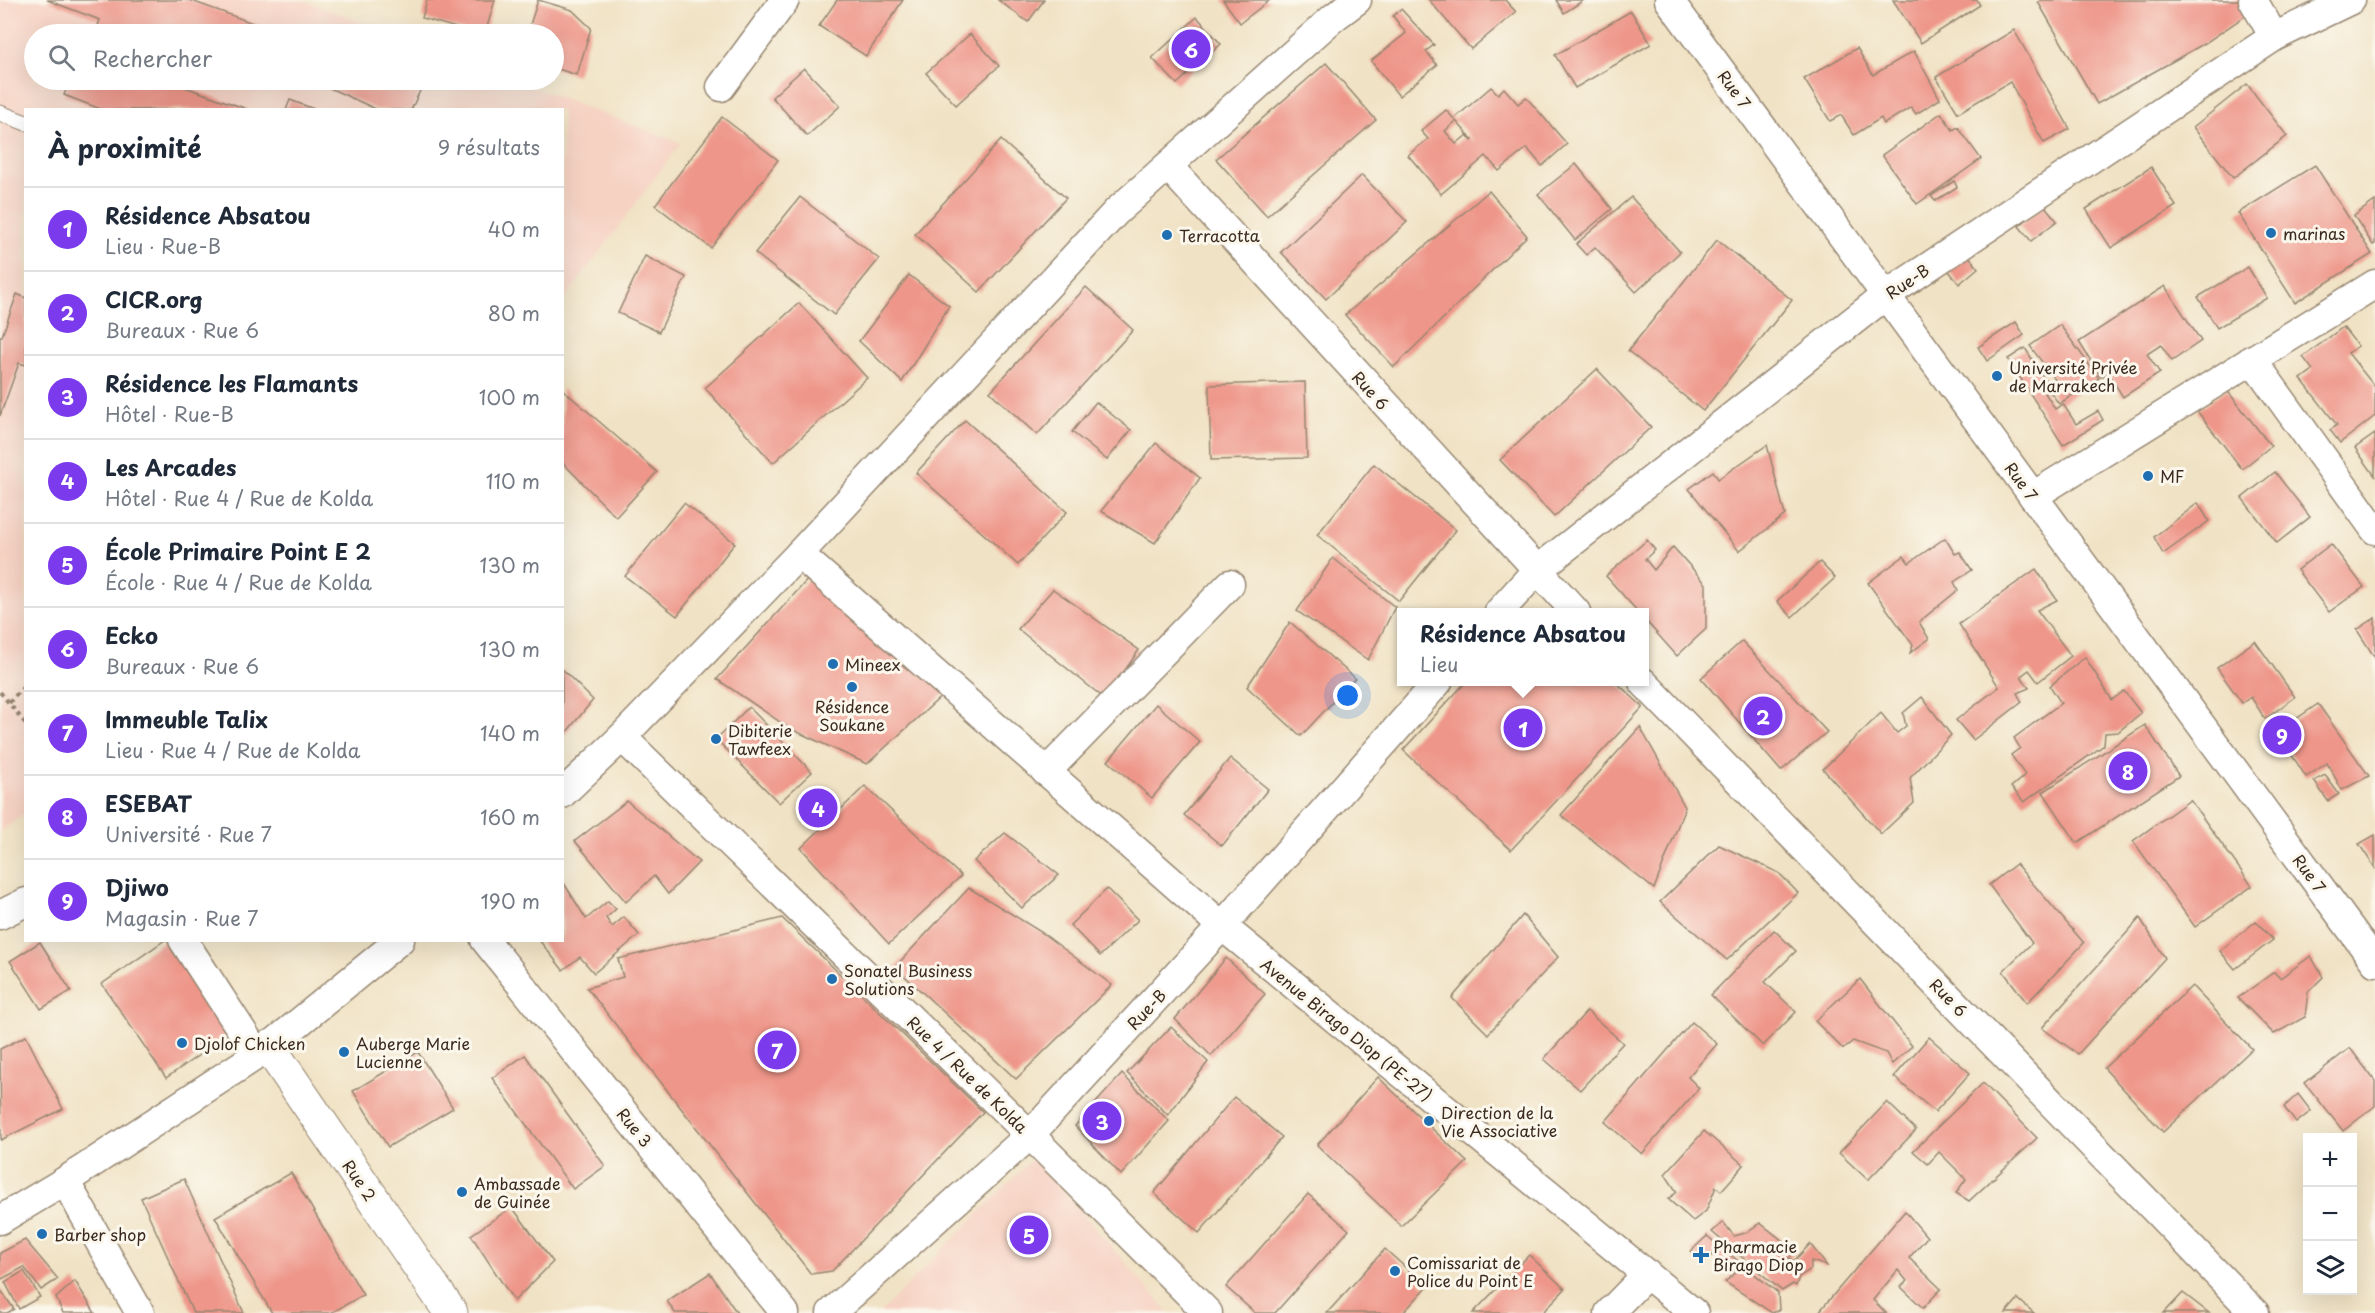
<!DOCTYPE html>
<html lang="fr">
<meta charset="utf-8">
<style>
:root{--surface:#fff;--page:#f2f2f3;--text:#1f2937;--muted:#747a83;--line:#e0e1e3;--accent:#7c3aed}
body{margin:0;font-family:"Playpen Sans",sans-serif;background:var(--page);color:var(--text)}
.controls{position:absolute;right:18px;bottom:18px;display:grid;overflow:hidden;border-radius:0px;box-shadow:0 6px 24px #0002}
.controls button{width:54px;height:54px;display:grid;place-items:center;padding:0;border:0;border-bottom:2px solid var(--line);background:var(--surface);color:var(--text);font:30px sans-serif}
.you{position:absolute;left:1348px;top:696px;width:21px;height:21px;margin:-15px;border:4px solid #fff;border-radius:50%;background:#1a73e8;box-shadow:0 0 0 9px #1a73e833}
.badge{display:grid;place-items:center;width:39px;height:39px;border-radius:50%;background:var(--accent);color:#fff;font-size:20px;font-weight:700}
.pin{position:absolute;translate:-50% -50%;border:3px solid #fff;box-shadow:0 2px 6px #0006}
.popup{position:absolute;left:1397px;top:608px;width:252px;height:78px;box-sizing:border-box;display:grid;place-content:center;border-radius:0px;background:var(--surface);filter:drop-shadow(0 2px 4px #0005);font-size:20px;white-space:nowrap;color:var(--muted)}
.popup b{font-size:22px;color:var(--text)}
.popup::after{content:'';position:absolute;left:50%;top:100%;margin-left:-12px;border:12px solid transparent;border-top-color:var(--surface)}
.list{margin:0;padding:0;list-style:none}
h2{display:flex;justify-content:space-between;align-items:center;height:78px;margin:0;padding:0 24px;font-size:26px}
h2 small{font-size:20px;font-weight:400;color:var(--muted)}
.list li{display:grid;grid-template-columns:39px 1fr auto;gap:18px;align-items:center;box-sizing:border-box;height:84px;padding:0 24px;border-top:2px solid var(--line)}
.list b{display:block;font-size:22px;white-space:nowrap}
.list p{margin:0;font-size:20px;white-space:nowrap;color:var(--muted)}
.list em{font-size:20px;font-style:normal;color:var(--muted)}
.icon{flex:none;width:33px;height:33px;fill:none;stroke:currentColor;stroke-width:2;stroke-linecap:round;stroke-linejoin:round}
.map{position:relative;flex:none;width:2375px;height:1313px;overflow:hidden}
.search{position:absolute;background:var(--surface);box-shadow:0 6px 24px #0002;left:24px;top:24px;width:540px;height:66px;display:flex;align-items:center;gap:15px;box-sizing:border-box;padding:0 21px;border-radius:33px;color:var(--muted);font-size:22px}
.panel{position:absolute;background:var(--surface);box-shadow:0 6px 24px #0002;left:24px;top:108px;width:540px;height:834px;border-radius:0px}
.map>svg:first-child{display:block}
.built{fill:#f6d2c3}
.building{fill:#ee9689;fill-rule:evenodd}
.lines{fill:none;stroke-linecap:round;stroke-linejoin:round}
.service-casing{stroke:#968671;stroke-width:17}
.minor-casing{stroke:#968671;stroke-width:31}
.tertiary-casing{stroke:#968671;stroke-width:35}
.path{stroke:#968671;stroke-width:4;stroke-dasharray:4.5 4.5;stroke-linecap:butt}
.service{stroke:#fff;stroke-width:15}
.minor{stroke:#fff;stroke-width:28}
.tertiary{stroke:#fff;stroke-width:33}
.poi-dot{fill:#1f6fb2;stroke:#fbf7ec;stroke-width:2}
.labels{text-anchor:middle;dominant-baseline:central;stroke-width:6;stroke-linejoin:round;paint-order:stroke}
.street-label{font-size:16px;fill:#3b2a1e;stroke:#fbf7ec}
.poi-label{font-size:16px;fill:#3b2a1e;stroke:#fbf7ec;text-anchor:start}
</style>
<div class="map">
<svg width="2375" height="1313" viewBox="0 0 2375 1313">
<rect width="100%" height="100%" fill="#fbf7ec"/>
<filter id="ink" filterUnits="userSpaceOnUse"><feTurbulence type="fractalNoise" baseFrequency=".0167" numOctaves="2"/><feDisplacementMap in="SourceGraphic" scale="12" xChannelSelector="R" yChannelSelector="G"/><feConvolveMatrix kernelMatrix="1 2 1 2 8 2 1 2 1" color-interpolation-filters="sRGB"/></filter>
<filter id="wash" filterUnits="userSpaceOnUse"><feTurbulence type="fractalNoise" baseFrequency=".008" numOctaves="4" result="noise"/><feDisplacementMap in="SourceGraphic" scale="24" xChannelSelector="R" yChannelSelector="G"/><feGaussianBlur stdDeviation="1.35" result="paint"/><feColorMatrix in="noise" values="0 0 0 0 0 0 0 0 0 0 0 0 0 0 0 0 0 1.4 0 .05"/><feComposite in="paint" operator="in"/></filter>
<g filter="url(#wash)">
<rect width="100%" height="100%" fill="#f0e2c4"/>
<g class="built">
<polygon points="0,0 302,0 394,34 34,34 34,80 513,80 681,143 563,301 562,110 26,110 26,812 0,832"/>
<polygon points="1034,1157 1169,1313 880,1313"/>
</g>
<g id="blocks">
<g class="building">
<polygon points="47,0 189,0 283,34 141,34 132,31 131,34 95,34 100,20"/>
<polygon points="427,0 495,0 485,34 477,34 422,18"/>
<polygon points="538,0 572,10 591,28 577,75 554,68 554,34 527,34"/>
<polygon points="837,0 903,0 866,56 819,26"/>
<polygon points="998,0 1044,0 1028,22"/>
<polygon points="1223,0 1270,0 1240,23"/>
<polygon points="1429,0 1505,0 1516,12 1471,49"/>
<polygon points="1556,0 1584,0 1564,13"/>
<polygon points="1893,0 1977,0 1980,5 1921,43"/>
<polygon points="2042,0 2240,0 2248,14 2205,43 2097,104 2038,2"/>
<polygon points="1401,9 1434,45 1426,51 1437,65 1399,96 1371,61 1406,33 1393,16"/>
<polygon points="1631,11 1651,44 1575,88 1555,55"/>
<polygon points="1197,17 1221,44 1177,84 1152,58"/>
<polygon points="2014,30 2070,129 2044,143 2010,82 1958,113 1936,77"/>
<polygon points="970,34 999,66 956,105 926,73"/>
<polygon points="1857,48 1873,75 1914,51 1940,99 1916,114 1911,107 1884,124 1881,118 1854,135 1841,115 1830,121 1804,79"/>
<polygon points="1326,63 1376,120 1267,216 1216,159"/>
<polygon points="804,68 840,106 807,136 772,97"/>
<polygon points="70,80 165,80 247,109 103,110 64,95"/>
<polygon points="312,80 425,80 411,110 378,110"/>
<polygon points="2247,84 2287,136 2233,178 2193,127"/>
<path d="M1491,87L1498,94L1504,88L1518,104L1526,97L1567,144L1542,166L1527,148L1499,171L1486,156L1441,194L1408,155L1428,139L1421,131L1446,110L1454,119ZM1456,121L1473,140L1472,141L1467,135L1456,144L1445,131Z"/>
<polygon points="290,100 314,109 314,110 286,110"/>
<polygon points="1941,113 1953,130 1958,127 1981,159 1917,204 1882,155"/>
<polygon points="722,117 778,160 711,248 655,205"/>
<polygon points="1001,140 1066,198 979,292 915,234"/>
<polygon points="1576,164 1612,209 1575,240 1538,194"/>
<polygon points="2315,165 2372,254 2295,303 2238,213"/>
<polygon points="2151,167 2176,206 2111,248 2086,209"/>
<polygon points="1362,175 1407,222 1326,299 1281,252"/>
<polygon points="1954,181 1957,187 1935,201 1931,196"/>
<polygon points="1489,191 1527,236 1394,367 1345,315"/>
<polygon points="800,197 879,259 834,315 755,253"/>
<polygon points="1631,197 1680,252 1636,292 1595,247 1586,255 1576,244"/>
<polygon points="2375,201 2375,244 2373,245 2354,216"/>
<polygon points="2044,205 2057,221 2031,241 2019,226"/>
<polygon points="1717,240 1792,300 1703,411 1628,351"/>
<polygon points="1968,255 1978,268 1959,284 1949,271"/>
<polygon points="645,256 686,277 659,332 618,313"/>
<polygon points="2248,267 2267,298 2217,328 2198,297"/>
<polygon points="909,275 949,306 902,382 859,341"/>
<polygon points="2165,286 2201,341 2172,361 2161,345 2147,354 2160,373 2123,397 2108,373 2101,377 2079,342"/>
<polygon points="1086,287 1133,330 1037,435 990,392"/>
<polygon points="17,294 26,298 26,365 19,363 0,416 0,336 2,336"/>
<polygon points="799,303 867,378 773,463 705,388"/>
<polygon points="2016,322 2024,335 1987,361 1978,347"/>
<polygon points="2060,325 2099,378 2059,404 2051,393 2060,386 2030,346"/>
<polygon points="2343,327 2358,346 2348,353 2375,387 2375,416 2340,443 2330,430 2337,425 2301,379 2313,370 2303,357"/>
<polygon points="2025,348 2051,389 2045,393 2055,409 2063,404 2076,424 2098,411 2103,420 2063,445 2008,359"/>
<polygon points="1597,369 1651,427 1554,517 1500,460"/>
<polygon points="1305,382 1307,458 1211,460 1209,385"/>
<polygon points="562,389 657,472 616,517 562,462"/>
<polygon points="2226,389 2271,446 2242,469 2197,411"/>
<polygon points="1096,402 1131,430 1107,460 1072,432"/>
<polygon points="965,420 1067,512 1018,565 916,473"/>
<polygon points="2375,434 2375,476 2355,448"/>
<polygon points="1156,443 1200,478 1155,543 1101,511"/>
<polygon points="1767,445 1785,515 1739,551 1689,489 1713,471 1718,479"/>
<polygon points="1374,464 1456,530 1399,601 1317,535"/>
<polygon points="2275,472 2310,517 2277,543 2242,498"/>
<polygon points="684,503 735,543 677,616 625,576"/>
<polygon points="2198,503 2209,521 2163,554 2154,537"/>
<polygon points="1945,538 1955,554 1960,552 1972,570 1954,582 1958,590 1919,622 1929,639 1910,653 1913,645 1868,583 1904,556 1909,563"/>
<polygon points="1647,540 1655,550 1645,559 1654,570 1673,547 1706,584 1706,629 1677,656 1645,620 1645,612 1638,612 1606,576"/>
<polygon points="2331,544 2364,587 2329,612 2297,570"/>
<polygon points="1333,558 1395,607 1368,660 1297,611"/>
<polygon points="1820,562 1835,578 1792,617 1777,601"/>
<polygon points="2036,569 2057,600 2037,610 2071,656 2038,682 2029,670 2021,676 2029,688 2017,693 2022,702 1973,740 1956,720 1999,687 1959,624"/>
<polygon points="810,577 946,692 867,764 789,728 717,679"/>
<polygon points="1053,589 1139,650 1105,699 1018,629"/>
<polygon points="2375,618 2375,658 2357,630"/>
<polygon points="1290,622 1355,678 1301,736 1247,687"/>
<polygon points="1742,641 1827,732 1781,771 1701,678"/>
<polygon points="2255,641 2295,697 2265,719 2251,697 2242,703 2217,668"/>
<polygon points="2085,657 2112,700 2124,691 2141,713 2118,732 2105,733 2104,745 2024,802 2011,787 2025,775 2011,755 2020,748 2014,738 2061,703 2050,686"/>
<polygon points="562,669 593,700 562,738"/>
<polygon points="1466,682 1616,682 1643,707 1511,850 1403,750"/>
<polygon points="1922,697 1951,735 1910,778 1914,803 1881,834 1823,769 1881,713 1897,733 1906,726 1903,713"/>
<polygon points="1156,704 1200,742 1152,798 1108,761"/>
<polygon points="2318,704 2369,776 2342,790 2327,763 2306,777 2277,732"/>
<polygon points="749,707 812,772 779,803 716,739"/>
<polygon points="2145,725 2179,776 2077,843 2043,792"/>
<polygon points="1640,727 1685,807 1654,889 1561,815"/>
<polygon points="1230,758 1268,789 1222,846 1184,815"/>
<polygon points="2325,775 2339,794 2328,801 2314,781"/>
<polygon points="865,786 961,876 889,944 801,848"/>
<polygon points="2190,800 2252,886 2195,927 2133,841"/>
<polygon points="627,801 699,862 668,894 654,876 626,902 575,841"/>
<polygon points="1005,833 1059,875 1022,908 974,861"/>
<polygon points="2375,835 2375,868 2359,844"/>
<polygon points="1719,845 1779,873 1798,893 1727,960 1660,902"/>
<polygon points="2016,864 2084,943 2027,1003 2003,971 2032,943 1989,885"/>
<polygon points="562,880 586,919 608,901 616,909 606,918 612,927 624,917 639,935 594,973 580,957 563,970 539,940 562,940"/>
<polygon points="969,888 1041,932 1112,985 1016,1079 895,967"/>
<polygon points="1107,889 1138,920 1100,956 1070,925"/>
<polygon points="1523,915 1558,957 1488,1034 1452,998"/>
<polygon points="782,918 983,1112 832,1271 811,1274 587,988 623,977 618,959"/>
<polygon points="2140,918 2165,958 2078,1054 2042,1028"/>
<polygon points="2256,921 2273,940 2235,969 2220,951"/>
<polygon points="1774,930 1796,951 1765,982 1796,1012 1763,1046 1711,995"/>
<polygon points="165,940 169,940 232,1032 166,1078 102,984"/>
<polygon points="40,942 71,991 41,1009 10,961"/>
<polygon points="2311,956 2323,977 2308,992 2305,1017 2274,1034 2238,998 2274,972 2280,978"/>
<polygon points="1226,958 1265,994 1211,1056 1175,1019"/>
<polygon points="1860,979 1912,1046 1892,1064 1886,1053 1853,1041 1843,1049 1815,1021"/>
<polygon points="2192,986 2252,1049 2163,1132 2104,1068"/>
<polygon points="1587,1011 1623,1043 1580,1090 1544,1059"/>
<polygon points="1692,1022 1717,1044 1688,1077 1699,1088 1642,1154 1605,1122"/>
<polygon points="1171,1027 1208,1062 1168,1115 1127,1073"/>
<polygon points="26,1036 63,1109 1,1140 0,1049"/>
<polygon points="1929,1037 1970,1073 1935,1112 1894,1077"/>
<polygon points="2350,1048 2375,1081 2375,1106 2343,1131 2305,1083"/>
<polygon points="418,1052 453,1108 388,1147 353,1091"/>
<polygon points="525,1055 605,1166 573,1189 492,1078"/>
<polygon points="1122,1074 1169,1121 1121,1175 1075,1126"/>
<polygon points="1378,1077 1467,1162 1401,1226 1317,1145"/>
<polygon points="1983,1083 2037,1138 1969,1201 1956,1193 1966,1179 1939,1152 1928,1164 1913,1151"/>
<polygon points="2298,1094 2311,1111 2296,1123 2284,1107"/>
<polygon points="1234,1097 1282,1137 1199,1233 1154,1193"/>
<polygon points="1887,1102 1916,1130 1868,1180 1839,1153"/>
<polygon points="1704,1131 1744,1165 1721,1191 1716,1187 1706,1211 1693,1221 1668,1199 1677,1192 1665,1174"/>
<polygon points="291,1173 363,1295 331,1313 272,1313 215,1217"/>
<polygon points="184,1179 244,1313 193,1313 141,1198"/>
<polygon points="1308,1194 1349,1230 1275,1313 1255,1313 1226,1287"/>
<polygon points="512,1207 553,1262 514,1301 471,1235"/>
<polygon points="1905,1211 1927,1237 1909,1258 1941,1289 1923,1308 1901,1287 1907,1281 1898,1270 1873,1300 1886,1313 1818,1313"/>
<polygon points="1723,1222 1734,1236 1745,1233 1760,1223 1796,1251 1789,1258 1794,1261 1810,1244 1827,1266 1811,1261 1811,1269 1799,1277 1796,1286 1793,1284 1782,1291 1712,1232"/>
<polygon points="1707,1236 1778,1293 1779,1310 1772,1313 1725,1282 1736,1272 1712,1255 1703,1263 1691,1251"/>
<polygon points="25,1240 58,1279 41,1290 24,1267 0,1280 0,1253"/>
<polygon points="1385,1249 1427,1287 1403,1313 1327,1313"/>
<polygon points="1529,1255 1565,1289 1542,1313 1473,1313"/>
<polygon points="24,1271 40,1297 19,1309 5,1282"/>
<polygon points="710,1273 737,1313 675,1313 667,1301"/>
<polygon points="75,1281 95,1313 63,1313 56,1298"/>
<polygon points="0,1289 14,1309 7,1313 0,1313"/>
<polygon points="2183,1293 2209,1313 2164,1313"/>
<polygon points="2018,1299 2034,1313 2006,1313"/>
</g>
</g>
</g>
<g filter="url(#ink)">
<use href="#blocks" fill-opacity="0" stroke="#968671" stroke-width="1.5"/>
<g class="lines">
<defs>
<polyline id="service" points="0,113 26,123"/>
<g id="minor">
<polyline points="1669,0 2375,962"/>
<polyline points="2253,0 2274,37"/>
<polyline points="721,87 785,0"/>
<polyline points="1168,166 1576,612"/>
<polyline points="2252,359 2375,530"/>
<polyline points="2033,496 2375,284"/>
<polyline points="799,554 1222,926 1694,1313"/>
<polyline points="1499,612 1536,571 1886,295 2274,37 2351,0"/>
<polyline points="1643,682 2255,1313"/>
<polyline points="622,737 1030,1135 1208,1313"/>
<polyline points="1046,772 1230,584"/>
<polyline points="562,794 622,737 799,554 1116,212 1333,18 1357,0"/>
<polyline points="0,915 26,902"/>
<polyline points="183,940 257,1054"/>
<polyline points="485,940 785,1313"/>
<polyline points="65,1181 140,1313"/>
<polyline points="0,1220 65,1181 269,1047 400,940"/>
<polyline points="831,1313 1030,1135 1222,926 1438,682"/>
<polyline points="1609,1313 1647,1274"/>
</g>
<polyline id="tertiary" points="269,1047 451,1313"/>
</defs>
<use href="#service" class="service-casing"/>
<use href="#minor" class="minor-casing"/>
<use href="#tertiary" class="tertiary-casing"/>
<g class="path">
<polyline points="0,692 26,724"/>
<polyline points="9,703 26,684"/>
</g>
<use href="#service" class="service"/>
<use href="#minor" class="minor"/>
<use href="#tertiary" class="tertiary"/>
</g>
</g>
<g class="poi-dot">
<circle cx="2271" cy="233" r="6"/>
<circle cx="1167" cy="235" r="6"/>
<circle cx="1997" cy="376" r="6"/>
<circle cx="2148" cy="476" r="6"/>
<circle cx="833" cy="664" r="6"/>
<circle cx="852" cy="687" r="6"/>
<circle cx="716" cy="739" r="6"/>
<circle cx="832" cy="979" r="6"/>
<circle cx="182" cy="1043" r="6"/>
<circle cx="344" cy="1052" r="6"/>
<circle cx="1429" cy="1121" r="6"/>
<circle cx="462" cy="1192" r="6"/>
<circle cx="42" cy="1234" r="6"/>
<path d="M1698 1246h6v6h6v6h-6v6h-6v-6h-6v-6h6z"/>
<circle cx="1395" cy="1271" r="6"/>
</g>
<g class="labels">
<g class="street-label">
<text transform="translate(1735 89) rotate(54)">Rue 7</text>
<text transform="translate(1907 281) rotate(-34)">Rue-B</text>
<text transform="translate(1371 390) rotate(48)">Rue 6</text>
<text transform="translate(2022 481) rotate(54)">Rue 7</text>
<text transform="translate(2310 873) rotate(54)">Rue 7</text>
<text transform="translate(1949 997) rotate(46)">Rue 6</text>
<text transform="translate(1146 1009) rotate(-47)">Rue-B</text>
<text transform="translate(1347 1029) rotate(39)">Avenue Birago Diop (PE-27)</text>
<text transform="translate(968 1074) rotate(44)">Rue 4 / Rue de Kolda</text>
<text transform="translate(635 1127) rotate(51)">Rue 3</text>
<text transform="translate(360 1180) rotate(56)">Rue 2</text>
</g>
<g class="poi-label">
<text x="2283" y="233">marinas</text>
<text x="1179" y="235">Terracotta</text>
<text x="2009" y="367">Université Privée<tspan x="2009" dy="18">de Marrakech</tspan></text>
<text x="2160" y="476">MF</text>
<text x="845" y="664">Mineex</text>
<text x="852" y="706" text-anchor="middle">Résidence<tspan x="852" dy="18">Soukane</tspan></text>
<text x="728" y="730">Dibiterie<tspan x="728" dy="18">Tawfeex</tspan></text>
<text x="844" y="970">Sonatel Business<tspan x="844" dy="18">Solutions</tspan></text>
<text x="194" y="1043">Djolof Chicken</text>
<text x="356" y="1043">Auberge Marie<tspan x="356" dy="18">Lucienne</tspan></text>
<text x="1441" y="1112">Direction de la<tspan x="1441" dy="18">Vie Associative</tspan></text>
<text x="474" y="1183">Ambassade<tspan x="474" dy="18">de Guinée</tspan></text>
<text x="54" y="1234">Barber shop</text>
<text x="1713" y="1246">Pharmacie<tspan x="1713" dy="18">Birago Diop</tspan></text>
<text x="1407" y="1262">Comissariat de<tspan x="1407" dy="18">Police du Point E</tspan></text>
</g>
</g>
</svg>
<div class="controls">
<button>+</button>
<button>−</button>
<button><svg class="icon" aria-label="layers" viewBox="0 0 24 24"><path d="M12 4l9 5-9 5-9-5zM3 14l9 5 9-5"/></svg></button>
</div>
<div class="you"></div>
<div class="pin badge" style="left:1523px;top:728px">1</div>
<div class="popup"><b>Résidence Absatou</b>Lieu</div>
<div class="pin badge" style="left:1763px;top:716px">2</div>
<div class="pin badge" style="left:1102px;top:1121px">3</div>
<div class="pin badge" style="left:818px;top:808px">4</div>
<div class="pin badge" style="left:1029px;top:1235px">5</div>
<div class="pin badge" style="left:1191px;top:49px">6</div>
<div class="pin badge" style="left:777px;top:1050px">7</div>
<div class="pin badge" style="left:2128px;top:771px">8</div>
<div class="pin badge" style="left:2282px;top:735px">9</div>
<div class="search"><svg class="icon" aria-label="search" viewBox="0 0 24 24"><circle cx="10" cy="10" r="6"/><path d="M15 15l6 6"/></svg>Rechercher</div>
<section class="panel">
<h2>À proximité<small>9 résultats</small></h2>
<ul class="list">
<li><span class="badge">1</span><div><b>Résidence Absatou</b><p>Lieu · Rue-B</p></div><em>40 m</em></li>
<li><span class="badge">2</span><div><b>CICR.org</b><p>Bureaux · Rue 6</p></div><em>80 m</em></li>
<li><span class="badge">3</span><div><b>Résidence les Flamants</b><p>Hôtel · Rue-B</p></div><em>100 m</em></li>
<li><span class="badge">4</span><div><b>Les Arcades</b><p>Hôtel · Rue 4 / Rue de Kolda</p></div><em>110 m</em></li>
<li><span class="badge">5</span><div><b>École Primaire Point E 2</b><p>École · Rue 4 / Rue de Kolda</p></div><em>130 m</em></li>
<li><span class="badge">6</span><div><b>Ecko</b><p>Bureaux · Rue 6</p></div><em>130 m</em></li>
<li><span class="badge">7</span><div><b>Immeuble Talix</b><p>Lieu · Rue 4 / Rue de Kolda</p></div><em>140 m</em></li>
<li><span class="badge">8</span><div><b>ESEBAT</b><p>Université · Rue 7</p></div><em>160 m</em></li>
<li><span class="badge">9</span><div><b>Djiwo</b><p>Magasin · Rue 7</p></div><em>190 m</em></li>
</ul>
</section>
</div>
